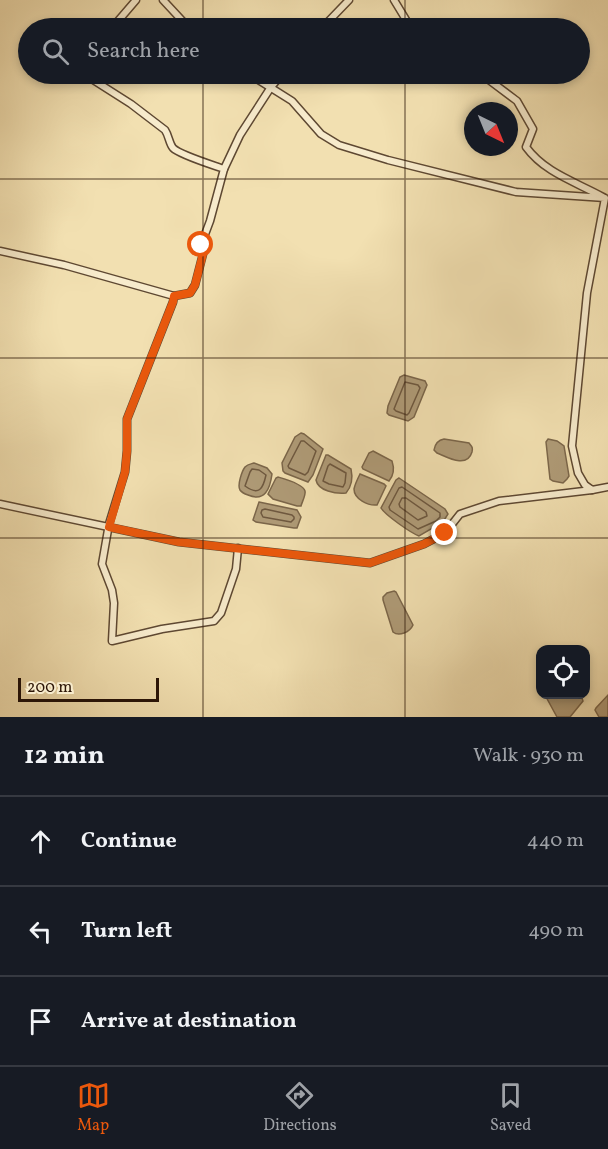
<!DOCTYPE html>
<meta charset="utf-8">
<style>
:root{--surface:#171b24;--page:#20242c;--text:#f1f3f6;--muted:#9ea1a6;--line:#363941;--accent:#ea580c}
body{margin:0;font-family:Vollkorn,serif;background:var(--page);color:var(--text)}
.controls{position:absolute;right:18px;bottom:18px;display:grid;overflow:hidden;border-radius:12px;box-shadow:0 3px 9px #0003}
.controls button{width:54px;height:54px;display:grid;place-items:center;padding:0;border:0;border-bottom:2px solid var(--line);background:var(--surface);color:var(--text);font:30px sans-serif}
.compass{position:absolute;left:464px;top:102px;width:54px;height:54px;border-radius:50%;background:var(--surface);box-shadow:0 3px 9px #0003;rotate:137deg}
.scale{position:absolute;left:18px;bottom:15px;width:141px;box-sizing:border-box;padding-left:6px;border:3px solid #2d1607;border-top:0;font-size:16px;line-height:21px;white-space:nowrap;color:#2d1607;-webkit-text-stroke:4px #f7ebcc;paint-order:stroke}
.stop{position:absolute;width:18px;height:18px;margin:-14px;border:4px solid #ea580c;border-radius:50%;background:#fff}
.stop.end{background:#ea580c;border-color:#fff;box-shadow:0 2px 6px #0008}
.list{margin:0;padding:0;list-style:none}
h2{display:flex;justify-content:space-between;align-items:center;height:78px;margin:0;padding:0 24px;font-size:26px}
h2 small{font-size:20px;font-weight:400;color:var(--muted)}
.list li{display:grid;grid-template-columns:39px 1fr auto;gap:18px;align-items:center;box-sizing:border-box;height:90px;padding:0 24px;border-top:2px solid var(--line)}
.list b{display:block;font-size:22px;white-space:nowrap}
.list em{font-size:20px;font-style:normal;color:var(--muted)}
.icon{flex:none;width:33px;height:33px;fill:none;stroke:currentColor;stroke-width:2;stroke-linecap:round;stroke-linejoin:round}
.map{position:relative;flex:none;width:608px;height:717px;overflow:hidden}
.search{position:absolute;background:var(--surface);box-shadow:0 3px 9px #0003;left:18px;right:18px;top:18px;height:66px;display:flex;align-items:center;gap:15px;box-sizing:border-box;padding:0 21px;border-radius:33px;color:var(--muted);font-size:22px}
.sheet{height:348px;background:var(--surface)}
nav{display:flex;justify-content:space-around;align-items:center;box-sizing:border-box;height:84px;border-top:2px solid var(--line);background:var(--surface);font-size:16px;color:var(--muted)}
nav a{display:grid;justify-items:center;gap:3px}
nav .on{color:var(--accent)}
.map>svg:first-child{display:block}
.water{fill:#af9b77;stroke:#7b664a;stroke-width:1.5}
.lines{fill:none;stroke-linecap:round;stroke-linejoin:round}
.shore{stroke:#6e583f;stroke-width:1.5}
.minor-casing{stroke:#5e4832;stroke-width:9}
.minor{stroke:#f7ebcc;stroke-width:6}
.route{stroke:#ea580c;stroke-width:8}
.grid{fill:none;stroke:#2d1607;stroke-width:1.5;stroke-opacity:0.55}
</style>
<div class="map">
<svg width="608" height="717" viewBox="0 0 608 717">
<rect width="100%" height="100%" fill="#f2e0b1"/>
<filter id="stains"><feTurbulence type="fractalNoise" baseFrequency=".00333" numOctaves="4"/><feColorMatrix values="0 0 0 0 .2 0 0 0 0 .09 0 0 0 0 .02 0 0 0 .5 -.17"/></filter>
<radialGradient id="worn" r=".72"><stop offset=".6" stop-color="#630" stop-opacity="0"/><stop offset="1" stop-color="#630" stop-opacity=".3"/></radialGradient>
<g class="water">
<polygon points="404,375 425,381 427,385 414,417 408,421 389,415 387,413 388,406 400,377"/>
<polygon points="301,433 304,434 323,449 313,475 308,482 285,473 283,471 282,463 295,437"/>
<path d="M444,439L469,443C472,447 473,447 472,452C467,469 447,457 437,453L434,450C435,444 438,440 444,439Z"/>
<polygon points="548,439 557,441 564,446 569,476 567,479 563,483 553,481 550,479 546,442"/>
<path d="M373,451L392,461C394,467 394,475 389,481L363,469L362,467L369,453Z"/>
<path d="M326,455H328L351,469C353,478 352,486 346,493C336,494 318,491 316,480Z"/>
<path d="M254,463L267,468L272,474C270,489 265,502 248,495C245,494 242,493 240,490C237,485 242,471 245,467C248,464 251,464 254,463Z"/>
<path d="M360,474L384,484L386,486L377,505C368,506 354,499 354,489C355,484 358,478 360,474Z"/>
<path d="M278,477C285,479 303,484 305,491C306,495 302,502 301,506H297L273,499L268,494L276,478Z"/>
<path d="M399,478L445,509L448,514L443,522L419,536C411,533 385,515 381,508L396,480Z"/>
<polygon points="259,502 297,510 301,517 297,528 294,528 256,522 253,520"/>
<path d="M394,591L396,592L413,625C410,632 399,637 393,632L383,600V597L387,593Z"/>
<polygon points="545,695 581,695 583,701 570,717 557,717"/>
<polygon points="608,695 608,717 599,717 595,710 596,708"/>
</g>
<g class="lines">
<g class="shore">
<polygon points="405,382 418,385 420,388 409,413 407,415 396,411 394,409"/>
<polygon points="301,441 304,441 316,451 308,472 305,475 289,468 288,466"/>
<polygon points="330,464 346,473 345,483 343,487 329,484 323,481 328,466"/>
<path d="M252,469L259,470L266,475C263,489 259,496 245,486L250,472Z"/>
<polygon points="402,487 440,513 440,517 436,521 418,529 390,510 389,507 399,488"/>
<polygon points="402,498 406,498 426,512 427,516 418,520 400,507 399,504"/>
<polygon points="265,509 292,515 294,517 294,519 291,522 263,517 261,513 262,510"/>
</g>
<defs>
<g id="minor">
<polyline points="163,0 189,28"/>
<polyline points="394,0 411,28"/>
<polyline points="112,28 136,0"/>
<polyline points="322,28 349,0"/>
<path d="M87,74V76L131,104L165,130C169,136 169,143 173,148C180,155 213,165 224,169L210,221L201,245L203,254L195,285L190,293L174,296"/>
<polyline points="249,74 292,101 321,134 339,145 388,160 516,192 605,198 587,293 572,446 578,473 585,485 592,490 608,487"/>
<path d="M481,74L517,101L533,129L526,147C545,173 576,182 603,197"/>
<polyline points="224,169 240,135 271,87 282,74"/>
<polyline points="0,251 64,265 174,296 173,302 127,419 127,451 125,472 109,524 102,564 112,590 114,603 112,641 162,629 214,621 221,613 236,569 238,548"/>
<polyline points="0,504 179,542 370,563 424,544 445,533 460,514 499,501 592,490"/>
</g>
</defs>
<use href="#minor" class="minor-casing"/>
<use href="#minor" class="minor"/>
</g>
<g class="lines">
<polyline class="route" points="201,245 203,254 195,285 190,293 174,296 173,302 127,419 127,451 125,472 109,527 179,542 370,563 424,544 445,533"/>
</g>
<path class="grid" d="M203,0V28M405,0V28M203,74V717M405,74V717M0,179H608M0,358H608M0,538H608"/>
<rect width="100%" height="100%" filter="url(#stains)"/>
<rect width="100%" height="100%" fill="url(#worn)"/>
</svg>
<div class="controls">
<button><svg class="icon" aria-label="locate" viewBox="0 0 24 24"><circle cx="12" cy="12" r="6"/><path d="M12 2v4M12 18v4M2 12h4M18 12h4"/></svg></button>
</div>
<svg class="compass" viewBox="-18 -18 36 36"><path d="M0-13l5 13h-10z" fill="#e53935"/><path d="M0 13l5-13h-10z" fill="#9ea1a6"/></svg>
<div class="scale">200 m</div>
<div class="stop" style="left:201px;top:245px"></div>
<div class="stop end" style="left:445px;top:533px"></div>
<div class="search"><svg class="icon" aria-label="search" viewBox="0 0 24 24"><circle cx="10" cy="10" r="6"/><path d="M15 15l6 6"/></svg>Search here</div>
</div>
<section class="sheet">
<h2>12 min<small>Walk · 930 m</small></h2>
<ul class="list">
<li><svg class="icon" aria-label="ahead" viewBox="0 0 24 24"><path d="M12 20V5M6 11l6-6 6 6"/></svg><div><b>Continue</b></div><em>440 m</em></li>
<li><svg class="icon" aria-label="left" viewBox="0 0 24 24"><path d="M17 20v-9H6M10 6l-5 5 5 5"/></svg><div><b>Turn left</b></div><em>490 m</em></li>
<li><svg class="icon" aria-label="arrive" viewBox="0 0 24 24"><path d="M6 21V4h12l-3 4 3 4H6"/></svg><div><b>Arrive at destination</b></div></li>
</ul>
</section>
<nav>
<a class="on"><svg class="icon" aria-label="map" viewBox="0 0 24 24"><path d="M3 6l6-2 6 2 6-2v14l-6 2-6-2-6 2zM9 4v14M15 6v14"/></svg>Map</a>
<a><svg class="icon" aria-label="directions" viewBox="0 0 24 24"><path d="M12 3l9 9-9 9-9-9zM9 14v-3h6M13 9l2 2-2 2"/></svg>Directions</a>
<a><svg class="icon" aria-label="saved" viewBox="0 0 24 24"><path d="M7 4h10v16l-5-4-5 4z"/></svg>Saved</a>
</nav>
